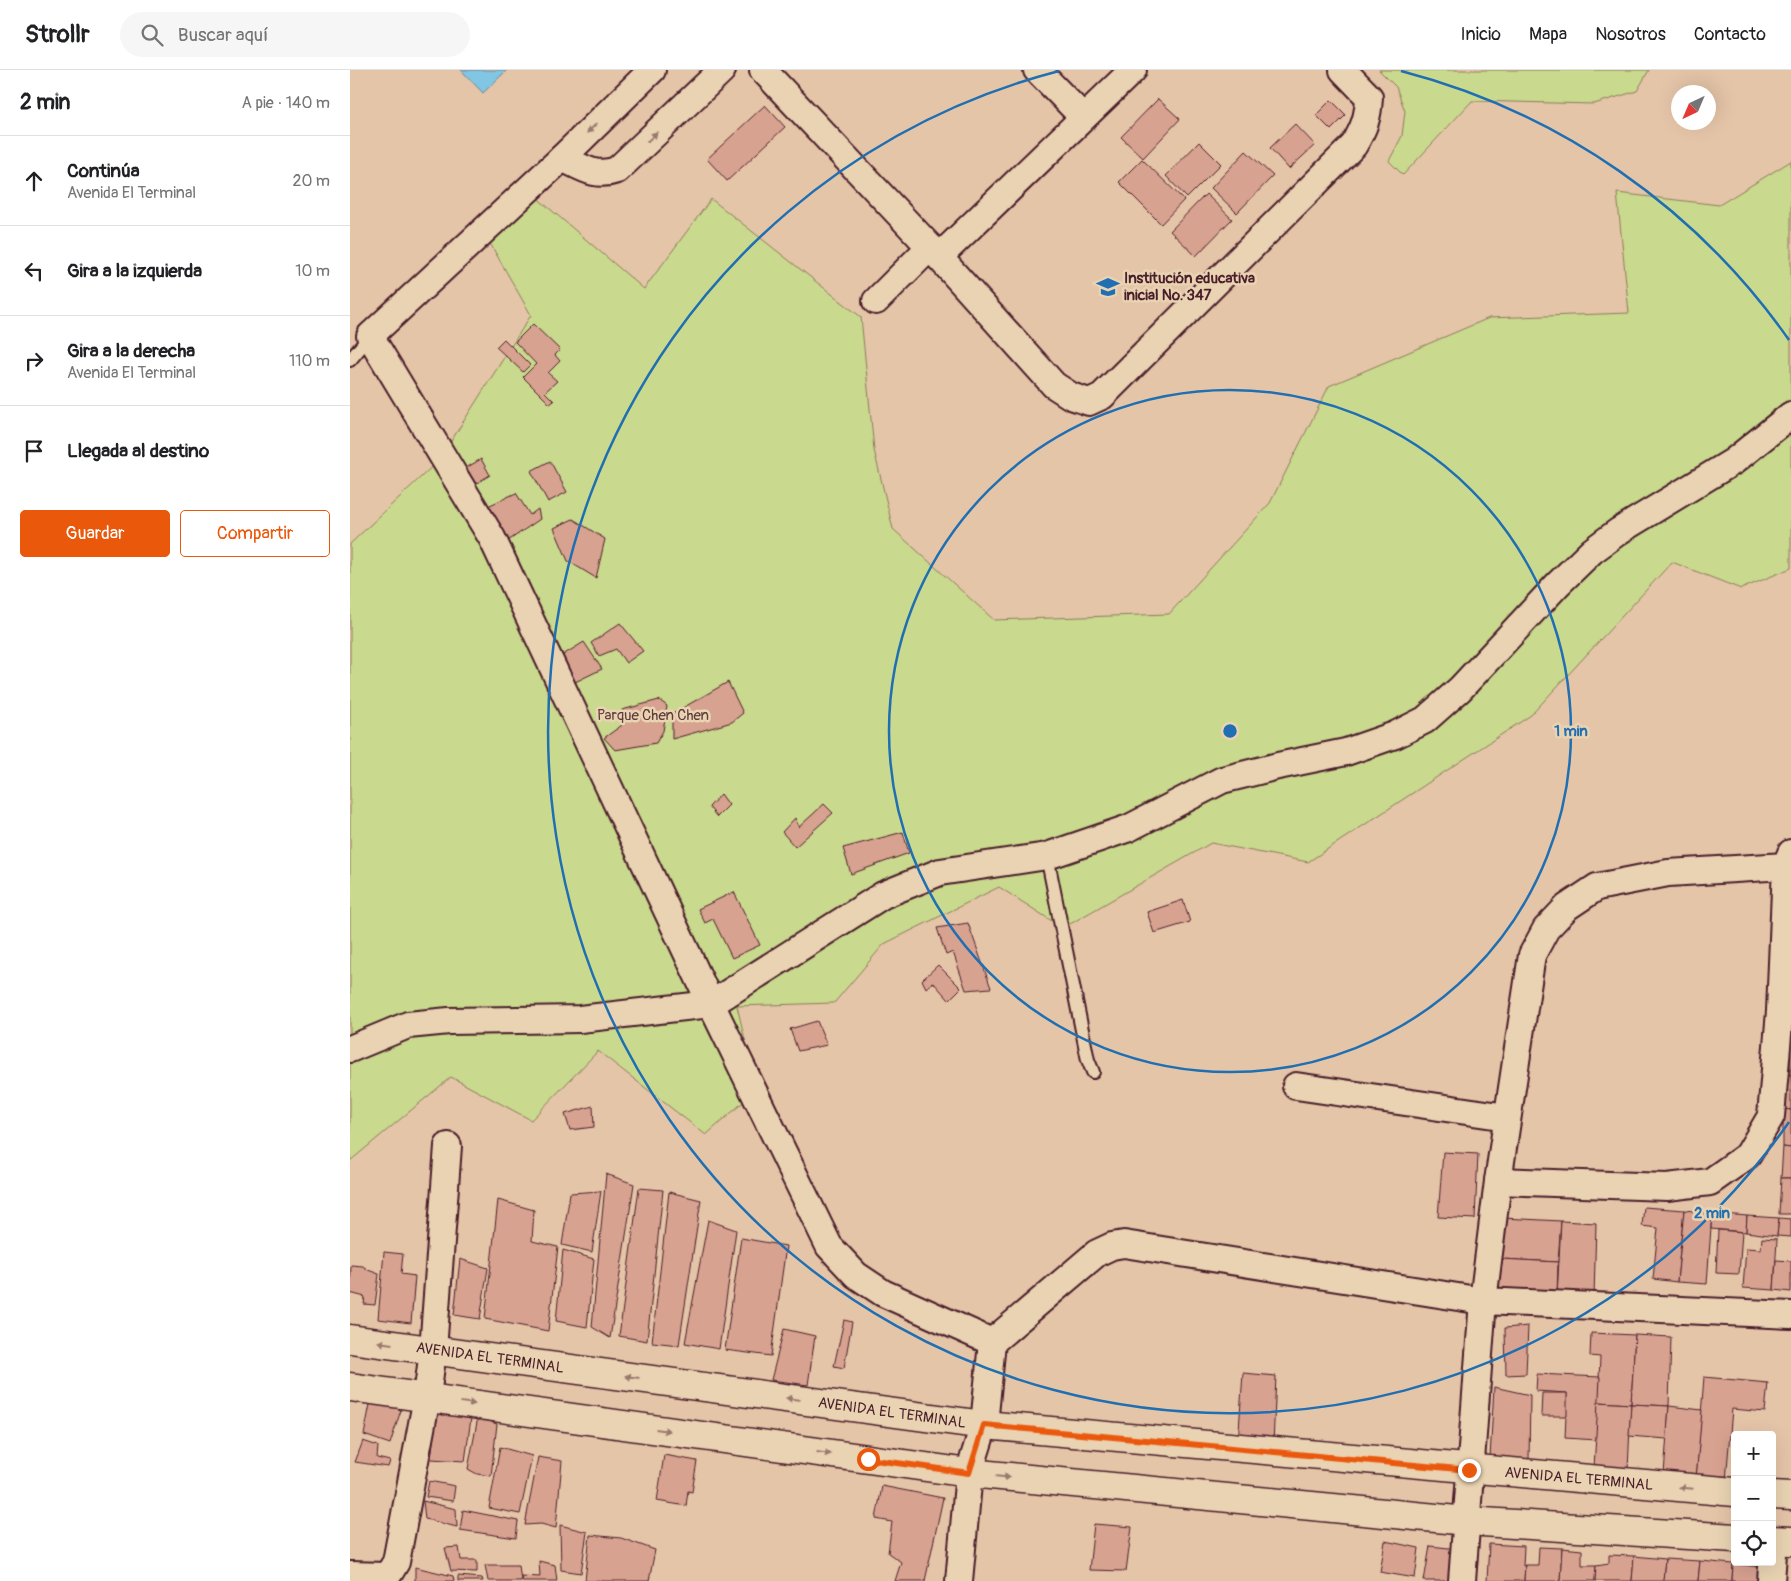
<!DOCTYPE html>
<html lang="es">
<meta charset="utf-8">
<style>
:root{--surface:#fff;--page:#f6f6f6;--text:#202124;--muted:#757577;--line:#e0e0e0;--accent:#ea580c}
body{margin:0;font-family:Pangolin,sans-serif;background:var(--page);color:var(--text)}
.controls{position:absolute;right:15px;bottom:15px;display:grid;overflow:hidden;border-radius:5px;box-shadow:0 5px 20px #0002}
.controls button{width:45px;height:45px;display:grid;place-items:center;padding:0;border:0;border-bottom:1px solid var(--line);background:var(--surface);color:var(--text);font:25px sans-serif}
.compass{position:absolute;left:1321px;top:15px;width:45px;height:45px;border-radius:50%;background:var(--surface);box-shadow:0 5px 20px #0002;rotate:224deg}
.stop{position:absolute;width:15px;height:15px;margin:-11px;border:4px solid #ea580c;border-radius:50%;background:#fff}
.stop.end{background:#ea580c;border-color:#fff;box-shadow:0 1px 5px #0008}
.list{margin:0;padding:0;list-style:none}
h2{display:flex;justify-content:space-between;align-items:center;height:65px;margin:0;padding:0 20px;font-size:21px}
h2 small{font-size:16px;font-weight:400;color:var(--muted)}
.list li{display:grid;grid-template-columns:32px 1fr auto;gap:15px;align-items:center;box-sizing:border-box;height:90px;padding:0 20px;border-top:1px solid var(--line)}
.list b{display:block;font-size:19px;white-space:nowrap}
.list p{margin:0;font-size:16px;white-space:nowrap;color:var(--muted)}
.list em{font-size:16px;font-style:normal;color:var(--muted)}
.actions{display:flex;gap:10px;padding:15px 20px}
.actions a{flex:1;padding:11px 0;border:1px solid var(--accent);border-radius:5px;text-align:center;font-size:18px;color:var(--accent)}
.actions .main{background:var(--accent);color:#fff}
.icon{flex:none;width:28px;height:28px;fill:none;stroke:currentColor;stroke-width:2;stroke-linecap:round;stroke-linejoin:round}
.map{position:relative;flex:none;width:1441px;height:1511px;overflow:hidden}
header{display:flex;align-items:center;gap:30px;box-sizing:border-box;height:70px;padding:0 25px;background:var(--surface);border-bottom:1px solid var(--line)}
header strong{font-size:24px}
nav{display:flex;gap:28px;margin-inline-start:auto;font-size:18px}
.search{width:350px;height:45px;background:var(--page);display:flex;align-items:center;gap:12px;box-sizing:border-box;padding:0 18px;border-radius:28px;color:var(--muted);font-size:19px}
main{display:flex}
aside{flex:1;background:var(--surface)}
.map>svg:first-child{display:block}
.green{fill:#c9d98d;stroke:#8a7c5c}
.water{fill:#81c6e2;stroke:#6b8399}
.building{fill:#d8a290;stroke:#4a1f2b}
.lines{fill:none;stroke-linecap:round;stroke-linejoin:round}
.lane-casing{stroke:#4a1f2b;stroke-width:16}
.street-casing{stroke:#4a1f2b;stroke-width:30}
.secondary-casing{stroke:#4a1f2b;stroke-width:31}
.lane{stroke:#e9d3b2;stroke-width:12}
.street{stroke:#e9d3b2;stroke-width:26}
.secondary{stroke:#e9d3b2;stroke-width:28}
.oneway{fill:#9a796e}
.route{stroke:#ea580c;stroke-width:6}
.ring{fill:none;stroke:#1f6fb2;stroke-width:2.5}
.labels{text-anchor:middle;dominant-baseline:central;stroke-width:5;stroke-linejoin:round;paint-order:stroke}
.poi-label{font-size:15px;font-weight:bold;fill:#4a1f2b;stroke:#e9d3b2;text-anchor:start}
.park-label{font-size:15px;fill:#5d3b3a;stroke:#e9d3b2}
.street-label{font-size:15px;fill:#4a1f2b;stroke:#e9d3b2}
.centre{fill:#1f6fb2;stroke:#e9d3b2;stroke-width:2.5}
.ring-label{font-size:15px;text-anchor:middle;font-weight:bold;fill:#1f6fb2;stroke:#e9d3b2;stroke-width:5;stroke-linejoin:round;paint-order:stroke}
</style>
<header>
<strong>Strollr</strong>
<div class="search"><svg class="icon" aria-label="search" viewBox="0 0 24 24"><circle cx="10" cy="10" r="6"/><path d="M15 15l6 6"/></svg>Buscar aquí</div>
<nav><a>Inicio</a><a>Mapa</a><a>Nosotros</a><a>Contacto</a></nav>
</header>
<main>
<aside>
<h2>2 min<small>A pie · 140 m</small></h2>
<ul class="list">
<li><svg class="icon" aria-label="ahead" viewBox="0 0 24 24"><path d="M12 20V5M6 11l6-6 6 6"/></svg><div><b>Continúa</b><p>Avenida El Terminal</p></div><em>20 m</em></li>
<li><svg class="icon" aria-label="left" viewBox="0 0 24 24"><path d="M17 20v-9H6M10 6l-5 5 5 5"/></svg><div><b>Gira a la izquierda</b></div><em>10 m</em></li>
<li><svg class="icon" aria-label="right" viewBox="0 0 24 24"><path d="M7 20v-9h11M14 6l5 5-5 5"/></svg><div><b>Gira a la derecha</b><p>Avenida El Terminal</p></div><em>110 m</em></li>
<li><svg class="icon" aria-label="arrive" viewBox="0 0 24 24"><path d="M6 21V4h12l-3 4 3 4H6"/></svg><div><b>Llegada al destino</b></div></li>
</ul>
<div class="actions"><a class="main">Guardar</a><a>Compartir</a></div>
</aside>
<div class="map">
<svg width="1441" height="1511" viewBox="0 0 1441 1511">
<rect width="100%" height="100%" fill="#e5c5a8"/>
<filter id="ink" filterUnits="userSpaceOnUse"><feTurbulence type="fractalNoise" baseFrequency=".02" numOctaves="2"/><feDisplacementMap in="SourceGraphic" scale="10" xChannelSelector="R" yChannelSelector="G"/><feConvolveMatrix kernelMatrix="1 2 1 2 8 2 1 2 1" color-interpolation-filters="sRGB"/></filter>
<g filter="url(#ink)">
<g class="green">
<polygon points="1029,0 1299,0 1287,21 1244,34 1122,31 1053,105 1039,91 1052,66 1055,41 1046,17"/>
<polygon points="1441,91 1441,498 1391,519 1322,492 1181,645 958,792 861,773 713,858 649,817 534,874 484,933 387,936 407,1020 356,1065 248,981 181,1050 101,1007 0,1091 0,474 89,390 181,245 133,161 179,121 294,219 361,129 511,247 524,380 543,459 644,550 819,544 920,433 979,316 1139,248 1279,243 1267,123 1369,135"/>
</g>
<polygon class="water" points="111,0 157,0 133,23"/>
<g class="building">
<polygon points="808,29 830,49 793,88 771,67"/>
<polygon points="981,30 996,45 981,60 966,45"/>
<polygon points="415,35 435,57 377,111 357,89"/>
<polygon points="945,54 965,75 939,99 920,78"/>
<polygon points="849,72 871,94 837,128 816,106"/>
<polygon points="896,81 923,106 887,143 861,118"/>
<polygon points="792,89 834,130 811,154 769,112"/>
<polygon points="856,124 882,149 846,186 820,161"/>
<polygon points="183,254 210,280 205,285 210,291 198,303 207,311 195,322 204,331 200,334 173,307 186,294 165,272"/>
<polygon points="154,269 180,295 173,302 146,277"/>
<polygon points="131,389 140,405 120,417 111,401"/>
<polygon points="200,391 217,422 198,432 181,401"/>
<polygon points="166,423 180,445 188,439 190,449 158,471 138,436"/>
<polygon points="223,449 255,469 246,508 218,491 204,458"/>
<polygon points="270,553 293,581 276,593 266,579 249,586 241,573"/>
<polygon points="234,572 252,599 223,613 208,588"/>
<polygon points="378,612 393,643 382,652 322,669 322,644"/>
<polygon points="309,630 317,636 313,661 306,673 265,680 254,668 275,653 272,640"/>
<polygon points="371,724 379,735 367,747 359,737"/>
<polygon points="474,734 483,743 445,777 432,762 445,748 449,757"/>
<polygon points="553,762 559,783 501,804 493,778"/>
<polygon points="384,822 410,875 382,888 363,849 355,853 348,839"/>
<polygon points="833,830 840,852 804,863 797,842"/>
<polygon points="618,853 641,918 616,920 603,882 596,885 587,858"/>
<polygon points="588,895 611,918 599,930 583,912 576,918 572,910"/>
<polygon points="467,951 477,975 448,981 440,959"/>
<polygon points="1438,972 1441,972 1441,1005 1436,1005"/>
<polygon points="1436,1005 1441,1005 1441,1040 1433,1039"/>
<polygon points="243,1036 244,1057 220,1060 215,1044"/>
<polygon points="1433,1039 1441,1040 1441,1078 1433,1077"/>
<polygon points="1433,1077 1441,1078 1441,1108 1431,1108"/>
<polygon points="1093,1082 1128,1084 1125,1149 1088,1147"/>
<polygon points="256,1104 284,1114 260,1268 242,1257"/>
<polygon points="1431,1108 1441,1108 1441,1144 1429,1144"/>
<polygon points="289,1118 313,1120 297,1271 269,1266"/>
<polygon points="251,1121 242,1182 212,1175 220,1123"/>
<polygon points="319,1122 351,1130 329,1275 302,1272"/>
<polygon points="148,1130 184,1140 182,1171 208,1177 198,1261 135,1249"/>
<polygon points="1294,1137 1334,1140 1327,1212 1303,1209 1308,1158 1292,1156"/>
<polygon points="1334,1140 1362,1143 1357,1214 1327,1212"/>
<polygon points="1362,1143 1397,1146 1396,1162 1361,1159"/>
<polygon points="1397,1146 1429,1148 1427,1166 1396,1162"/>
<polygon points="1153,1148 1211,1151 1208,1192 1151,1189"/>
<polygon points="1429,1148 1441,1149 1441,1167 1427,1166"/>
<polygon points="358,1150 386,1160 369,1279 335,1273"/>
<polygon points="1211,1151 1246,1153 1244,1228 1207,1226"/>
<polygon points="1368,1160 1392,1162 1389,1204 1366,1203"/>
<polygon points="391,1168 436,1176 421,1286 375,1280"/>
<polygon points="1412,1168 1427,1169 1424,1220 1393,1218 1396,1178 1411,1179"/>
<polygon points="213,1180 244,1189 237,1257 206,1251"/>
<polygon points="34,1182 53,1184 51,1204 65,1206 61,1253 28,1249"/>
<polygon points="110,1189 138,1198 130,1249 104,1245"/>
<polygon points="1151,1189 1208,1192 1207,1226 1149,1222"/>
<polygon points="1426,1190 1441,1191 1441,1222 1424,1220"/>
<polygon points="1,1195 13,1196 18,1200 29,1204 25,1235 14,1234 15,1227 0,1223"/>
<polygon points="494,1250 502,1252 494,1298 484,1296"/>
<polygon points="1178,1256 1176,1304 1156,1305 1155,1258"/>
<polygon points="434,1259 465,1266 458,1315 421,1310"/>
<polygon points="1241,1263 1285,1265 1281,1334 1248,1332 1250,1287 1240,1286"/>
<polygon points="1285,1265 1321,1267 1319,1336 1281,1334"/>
<polygon points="893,1303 926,1306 923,1375 888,1374"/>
<polygon points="1187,1304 1250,1307 1247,1370 1215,1368 1217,1323 1186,1321"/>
<polygon points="1354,1307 1418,1313 1415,1342 1382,1339 1376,1411 1346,1408"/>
<polygon points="1144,1317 1180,1325 1179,1391 1140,1388"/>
<polygon points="1192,1323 1217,1323 1217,1346 1191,1346"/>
<polygon points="21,1329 51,1340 40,1374 14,1365"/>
<polygon points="1248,1332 1281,1334 1278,1400 1244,1398"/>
<polygon points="1281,1334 1319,1336 1317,1369 1279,1366"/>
<polygon points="87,1336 122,1341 115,1391 81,1389"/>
<polygon points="1319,1336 1352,1340 1346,1408 1314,1404"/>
<polygon points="128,1347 147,1354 141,1406 127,1404 118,1399"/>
<polygon points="13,1371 28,1376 27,1388 40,1391 38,1397 5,1392"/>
<polygon points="150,1377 182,1386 170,1444 139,1438"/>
<polygon points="314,1385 347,1391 342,1422 338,1421 336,1436 307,1431"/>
<polygon points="188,1387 212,1391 206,1458 191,1454 175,1455"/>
<polygon points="79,1411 105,1416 103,1431 76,1427"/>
<polygon points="532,1416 593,1428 575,1511 545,1511 551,1492 538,1483 542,1452 526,1449"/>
<polygon points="73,1431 106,1439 107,1457 75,1449"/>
<polygon points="113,1440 168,1451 166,1468 110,1460"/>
<polygon points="744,1454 782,1457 776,1501 739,1500"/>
<polygon points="210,1455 237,1462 231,1503 211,1500"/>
<polygon points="240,1465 271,1468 305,1480 299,1511 235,1511"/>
<polygon points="1035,1471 1069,1478 1065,1508 1030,1502"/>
<polygon points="1139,1474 1174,1476 1173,1496 1175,1495 1174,1511 1137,1511"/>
<polygon points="1080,1476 1108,1479 1105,1511 1074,1511"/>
<polygon points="109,1477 111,1490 127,1490 127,1502 101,1501 95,1478"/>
<polygon points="1189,1477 1212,1478 1210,1511 1174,1511 1175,1495 1188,1495"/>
<polygon points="1212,1478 1232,1480 1232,1495 1246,1495 1245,1511 1210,1511"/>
<polygon points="1259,1485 1284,1486 1282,1511 1245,1511 1246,1495 1259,1493"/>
<polygon points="1284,1486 1315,1489 1313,1511 1282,1511"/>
<polygon points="1315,1489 1350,1491 1348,1511 1313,1511"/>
<polygon points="189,1491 205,1495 207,1511 172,1511 171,1506 190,1507"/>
<polygon points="1350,1491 1383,1494 1382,1511 1348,1511"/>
<polygon points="1383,1494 1420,1498 1418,1511 1382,1511"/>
<polygon points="135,1495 169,1495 171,1511 138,1511"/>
<polygon points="65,1497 103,1506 104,1511 65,1511"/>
<polygon points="108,1506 132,1508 133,1511 108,1511"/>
</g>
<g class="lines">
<defs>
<g id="lane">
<polyline points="0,290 20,266"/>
<polyline points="697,786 738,990 743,1002"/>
</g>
<g id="street">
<polyline points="302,0 212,88 20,266 142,468 361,934 479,1176 506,1205 533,1223 642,1272"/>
<path d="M413,0L580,177L704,315L721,326L739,332L752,326L1004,75C1014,58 1018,48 1019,27L993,0"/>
<polyline points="687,0 733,47"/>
<path d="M212,88C232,97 244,108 267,100L372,0"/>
<polyline points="589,187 783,0"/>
<polyline points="526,231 580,177"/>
<polyline points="0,979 58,955 99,951 230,949 361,934 533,825 590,802 697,786 779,758 872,710 928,696 996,682 1045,665 1075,650 1110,619 1208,514 1242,481 1269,461 1384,391 1441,345"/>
<polyline points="946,1016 1157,1047"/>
<polyline points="1148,1111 1317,1117 1360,1112 1398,1085 1421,1046 1430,941 1436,796 1441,783"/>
<polyline points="0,1505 36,1506 40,1502 46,1492 77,1327 83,1280 98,1076"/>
<polyline points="609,1511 619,1403 634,1355 642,1272 747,1183 762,1176 774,1174 1133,1231 1441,1245"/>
<polyline points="1112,1511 1133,1231 1148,1111 1182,885 1196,859 1217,837 1247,817 1318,803 1436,796"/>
<polyline points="1421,1511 1424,1470"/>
</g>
<g id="secondary">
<polyline points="0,1269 634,1355 1385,1422"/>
<polyline points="0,1317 619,1403 1117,1451 1385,1468"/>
<polyline points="1422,1425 1441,1426"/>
<polyline points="1422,1470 1441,1471"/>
</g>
</defs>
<use href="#lane" class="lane-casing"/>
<use href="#street" class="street-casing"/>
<use href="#secondary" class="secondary-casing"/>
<use href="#lane" class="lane"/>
<use href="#street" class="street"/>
<use href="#secondary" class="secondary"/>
</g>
<defs><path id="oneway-solid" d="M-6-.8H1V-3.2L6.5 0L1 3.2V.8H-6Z" transform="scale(1.25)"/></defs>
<g class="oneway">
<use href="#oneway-solid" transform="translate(242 58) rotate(136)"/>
<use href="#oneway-solid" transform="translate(302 67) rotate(-44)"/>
<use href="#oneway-solid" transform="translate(35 1273) rotate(-172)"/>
<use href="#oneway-solid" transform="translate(282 1307) rotate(-172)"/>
<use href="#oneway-solid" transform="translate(443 1329) rotate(-172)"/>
<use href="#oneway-solid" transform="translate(118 1333) rotate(8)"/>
<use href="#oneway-solid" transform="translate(313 1360) rotate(8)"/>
<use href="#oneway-solid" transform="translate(474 1383) rotate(8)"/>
<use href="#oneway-solid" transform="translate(653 1407) rotate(5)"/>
<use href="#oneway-solid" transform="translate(1336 1418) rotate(-175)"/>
</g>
</g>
<g class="lines" filter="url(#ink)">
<polyline class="route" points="518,1389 619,1403 634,1355 1119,1400"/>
</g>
<g class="ring">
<circle cx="880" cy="661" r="341"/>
<path d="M1439 1052A682 682 0 1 1 709 1M1051 1A682 682 0 0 1 1439 270"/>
</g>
<defs>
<symbol id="school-bare" viewBox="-9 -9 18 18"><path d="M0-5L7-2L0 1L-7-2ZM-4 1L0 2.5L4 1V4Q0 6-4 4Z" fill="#1f6fb2" stroke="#e9d3b2" stroke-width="2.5" paint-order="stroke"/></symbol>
</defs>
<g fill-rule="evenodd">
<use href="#school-bare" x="742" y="201" width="32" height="32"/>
</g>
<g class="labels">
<g class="poi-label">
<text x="774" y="208">Institución educativa<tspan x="774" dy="17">inicial No. 347</tspan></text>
</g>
<g class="park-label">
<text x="303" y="645">Parque Chen Chen</text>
</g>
<g class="street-label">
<text transform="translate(140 1288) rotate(8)">AVENIDA EL TERMINAL</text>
<text transform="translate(542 1343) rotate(8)">AVENIDA EL TERMINAL</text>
<text transform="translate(1229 1409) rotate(5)">AVENIDA EL TERMINAL</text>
</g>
</g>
<circle cx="880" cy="661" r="8" class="centre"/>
<g class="ring-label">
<text x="1221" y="666">1 min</text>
<text x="1362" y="1148">2 min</text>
</g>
</svg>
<div class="controls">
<button>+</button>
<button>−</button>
<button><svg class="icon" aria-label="locate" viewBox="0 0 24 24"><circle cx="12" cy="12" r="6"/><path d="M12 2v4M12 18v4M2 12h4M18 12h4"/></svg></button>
</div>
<svg class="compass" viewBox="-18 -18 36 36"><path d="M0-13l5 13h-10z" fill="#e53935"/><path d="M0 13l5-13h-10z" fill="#757577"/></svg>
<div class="stop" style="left:518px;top:1389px"></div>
<div class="stop end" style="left:1119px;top:1400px"></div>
</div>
</main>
